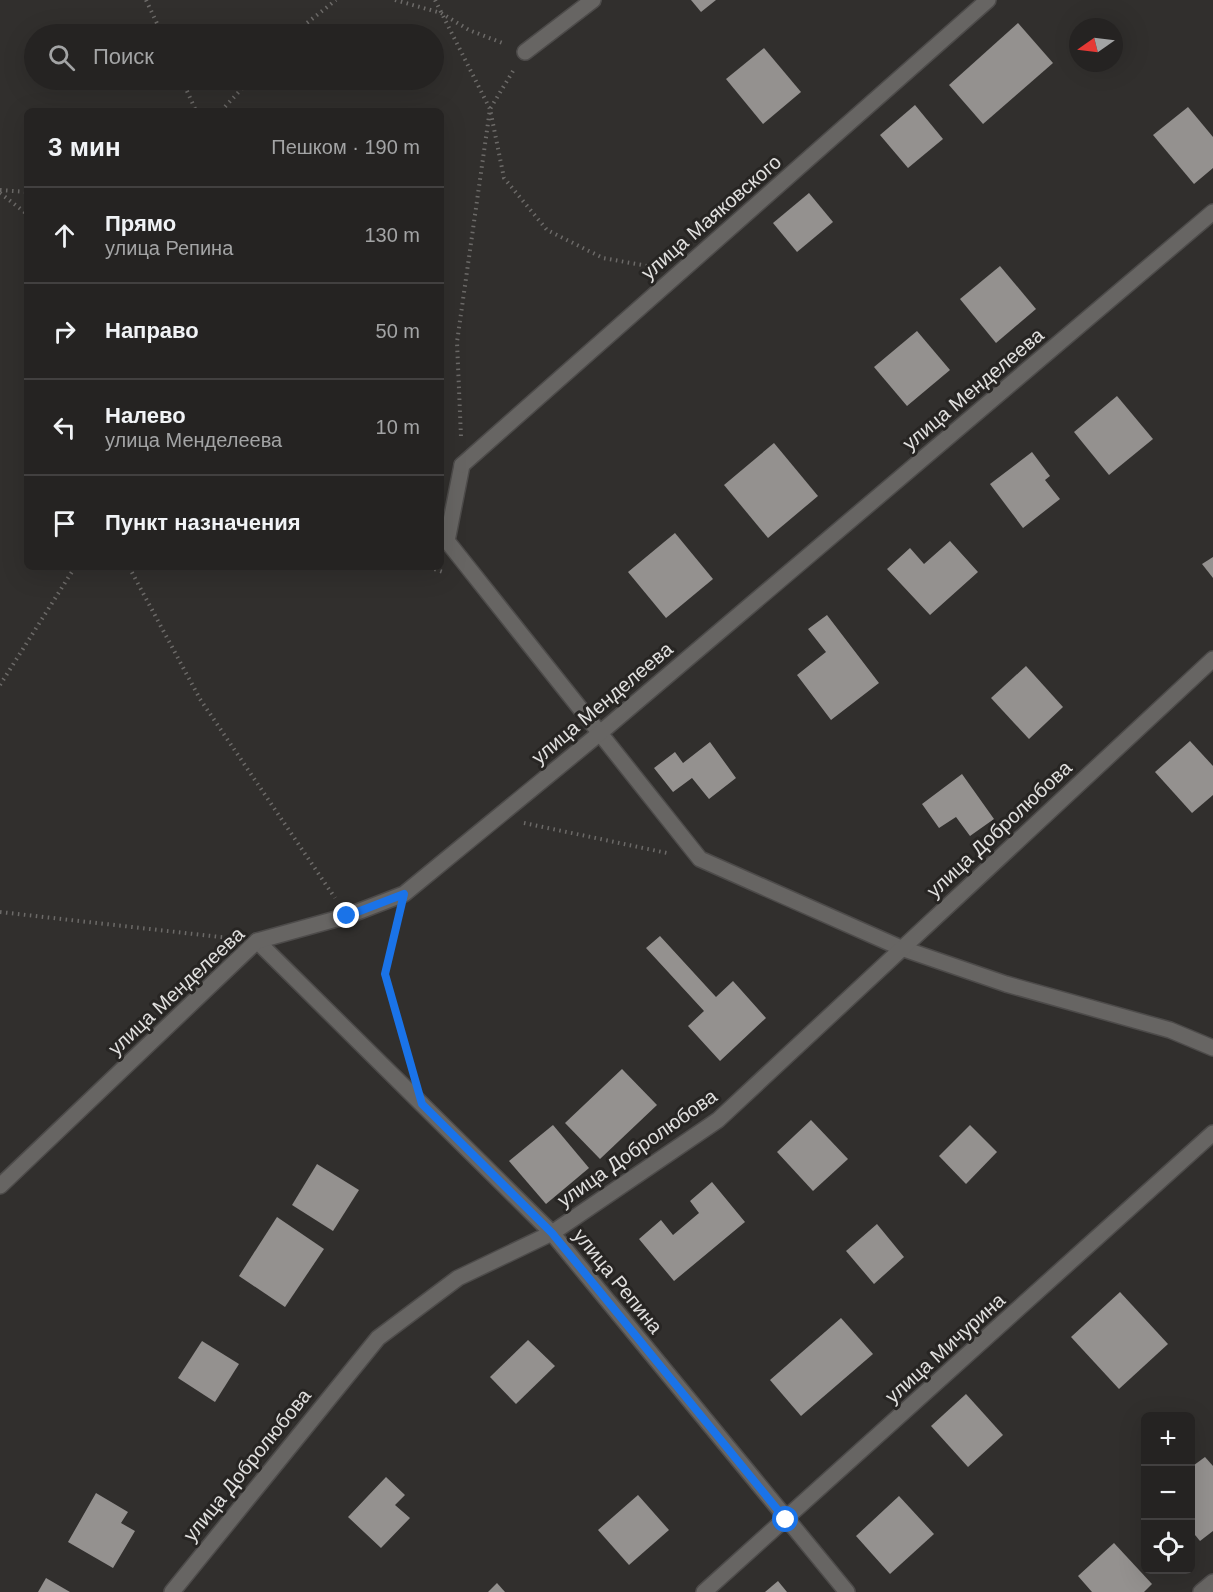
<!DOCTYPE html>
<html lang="ru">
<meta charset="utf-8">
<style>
:root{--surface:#252322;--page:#2d2b2a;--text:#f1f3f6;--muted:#a3a4a5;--line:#424040}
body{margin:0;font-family:Helvetica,sans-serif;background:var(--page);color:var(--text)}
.controls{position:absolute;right:18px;bottom:18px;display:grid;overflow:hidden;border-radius:9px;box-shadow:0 6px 24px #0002}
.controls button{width:54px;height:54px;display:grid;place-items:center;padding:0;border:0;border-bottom:2px solid var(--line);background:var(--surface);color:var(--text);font:30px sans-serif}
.compass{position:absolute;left:1069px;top:18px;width:54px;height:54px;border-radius:50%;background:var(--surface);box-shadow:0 6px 24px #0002;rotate:256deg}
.stop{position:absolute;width:18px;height:18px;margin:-14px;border:4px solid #1a73e8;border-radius:50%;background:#fff}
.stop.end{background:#1a73e8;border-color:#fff;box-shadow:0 2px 6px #0008}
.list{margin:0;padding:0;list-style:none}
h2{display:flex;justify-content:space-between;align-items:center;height:78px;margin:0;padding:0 24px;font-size:26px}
h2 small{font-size:20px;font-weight:400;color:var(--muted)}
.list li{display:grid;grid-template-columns:39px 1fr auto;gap:18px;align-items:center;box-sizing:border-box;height:96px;padding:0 24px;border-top:2px solid var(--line)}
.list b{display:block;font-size:22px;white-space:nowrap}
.list p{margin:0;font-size:20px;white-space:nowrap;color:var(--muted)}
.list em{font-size:20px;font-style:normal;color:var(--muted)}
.icon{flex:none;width:33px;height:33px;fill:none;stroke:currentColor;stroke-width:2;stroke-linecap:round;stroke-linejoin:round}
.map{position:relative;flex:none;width:1213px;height:1592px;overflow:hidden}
.search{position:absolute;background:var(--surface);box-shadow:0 6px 24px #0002;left:24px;top:24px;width:420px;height:66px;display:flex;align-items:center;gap:15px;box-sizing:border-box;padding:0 21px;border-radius:33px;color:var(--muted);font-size:22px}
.panel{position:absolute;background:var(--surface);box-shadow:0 6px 24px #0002;left:24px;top:108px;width:420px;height:462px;border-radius:9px}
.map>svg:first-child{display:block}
.building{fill:#94918f}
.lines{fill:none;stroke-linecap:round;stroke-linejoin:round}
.service-casing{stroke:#4d4b4a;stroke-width:18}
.minor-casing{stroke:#4d4b4a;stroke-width:18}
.path{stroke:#6c6a68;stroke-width:4;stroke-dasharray:1.5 4.5;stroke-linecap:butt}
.service{stroke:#676563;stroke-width:15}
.minor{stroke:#676563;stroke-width:15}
.route{stroke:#1a73e8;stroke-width:8}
.labels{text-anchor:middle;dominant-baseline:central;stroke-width:6;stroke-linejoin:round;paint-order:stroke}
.street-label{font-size:20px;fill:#e1e0df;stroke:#272523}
</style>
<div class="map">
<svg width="1213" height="1592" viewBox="0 0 1213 1592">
<rect width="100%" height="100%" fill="#312f2d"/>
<g class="building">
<polygon points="691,0 716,0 701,12"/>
<polygon points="1018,23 1053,63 983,124 949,85"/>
<polygon points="764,48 801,92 763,124 726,79"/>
<polygon points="915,105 943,139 908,168 880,135"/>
<polygon points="1188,107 1213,137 1213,168 1194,184 1153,135"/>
<polygon points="809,193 833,222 797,252 773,223"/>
<polygon points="1000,266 1036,309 996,343 960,299"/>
<polygon points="917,331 950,370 907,406 874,367"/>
<polygon points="1117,396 1153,439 1109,475 1074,432"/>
<polygon points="774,443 818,496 768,538 724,485"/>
<polygon points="1032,452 1050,476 1045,480 1060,499 1023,528 990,484"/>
<polygon points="675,533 713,579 666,618 628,572"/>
<polygon points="950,541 978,572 930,615 887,569 910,548 924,564"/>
<polygon points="1213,557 1213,578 1202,564"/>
<polygon points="827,615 879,683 831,720 797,675 826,652 808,629"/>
<polygon points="1026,666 1063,707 1029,739 991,698"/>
<polygon points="1190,741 1213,766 1213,795 1192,813 1155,772"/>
<polygon points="710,742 736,778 709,799 692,778 673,792 654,768 675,752 683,763"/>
<polygon points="962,774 994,819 970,836 956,817 939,828 922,804"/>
<polygon points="660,936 716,997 733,981 766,1018 720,1061 688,1026 704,1011 646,948"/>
<polygon points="622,1069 657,1105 600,1159 565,1123"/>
<polygon points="811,1120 848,1159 813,1191 777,1152"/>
<polygon points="553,1125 589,1168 546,1204 509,1161"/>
<polygon points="970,1125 997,1152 966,1184 939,1156"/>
<polygon points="317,1164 359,1190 333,1231 292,1205"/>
<polygon points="712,1182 745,1222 674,1281 639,1239 661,1220 673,1235 699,1213 690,1201"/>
<polygon points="277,1217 324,1249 285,1307 239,1276"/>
<polygon points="877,1224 904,1257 874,1284 846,1251"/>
<polygon points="1120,1292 1168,1344 1119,1389 1071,1337"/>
<polygon points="841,1318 873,1354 801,1416 770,1380"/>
<polygon points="528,1340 555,1366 516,1404 490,1377"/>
<polygon points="202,1341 239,1364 215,1402 178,1378"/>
<polygon points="966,1394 1003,1435 968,1467 931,1426"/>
<polygon points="1205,1457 1213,1466 1213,1531 1200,1541 1190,1529 1190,1468"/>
<polygon points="386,1477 405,1495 395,1505 410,1518 381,1548 348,1517"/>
<polygon points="96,1493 128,1512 121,1523 135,1531 113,1568 68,1542"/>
<polygon points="638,1495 669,1530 629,1565 598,1530"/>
<polygon points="899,1496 934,1534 890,1574 856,1536"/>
<polygon points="1114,1543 1152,1584 1144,1592 1092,1592 1078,1576"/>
<polygon points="46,1578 70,1592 38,1592"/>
<polygon points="778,1581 787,1592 765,1592"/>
<polygon points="497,1583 505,1592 488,1592"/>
</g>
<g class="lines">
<defs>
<polyline id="service" points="462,465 447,541 700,859 901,948 1006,984 1170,1030 1213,1048"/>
<g id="minor">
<polyline points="525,52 593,0"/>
<polyline points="462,465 988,0"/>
<polyline points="257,941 552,1233 847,1592"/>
<polyline points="0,1186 257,941 347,916 404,894 600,733 1213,212"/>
<polyline points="172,1592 378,1338 458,1278 552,1233 718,1120 1213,659"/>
<polyline points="704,1592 1213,1133"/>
<polyline points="1201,1592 1213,1582"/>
</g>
</defs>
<use href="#service" class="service-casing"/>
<use href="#minor" class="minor-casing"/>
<g class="path">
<polyline points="146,0 162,34"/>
<polyline points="395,0 441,13 469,30 505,44"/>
<polyline points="435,0 490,109 457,342 461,437"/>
<polyline points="293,34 336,0"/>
<polyline points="513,71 490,109 504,178 547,230 603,258 653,267"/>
<polyline points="182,80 196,111"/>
<polyline points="221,111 250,80"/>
<polyline points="0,190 27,192"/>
<polyline points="0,193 27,214"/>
<polyline points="129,567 200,699 335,898"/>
<polyline points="429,567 443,572"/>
<polyline points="0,685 75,567"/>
<polyline points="524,823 667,853"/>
<polyline points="0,912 229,938"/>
<polyline points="397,921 385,974 409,1059"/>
</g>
<use href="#service" class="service"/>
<use href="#minor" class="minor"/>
</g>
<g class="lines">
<polyline class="route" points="347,916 404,894 385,974 422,1104 552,1233 786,1520"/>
</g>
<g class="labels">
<g class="street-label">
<text transform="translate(711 217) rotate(-41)">улица Маяковского</text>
<text transform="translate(973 389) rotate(-40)">улица Менделеева</text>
<text transform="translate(602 703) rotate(-40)">улица Менделеева</text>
<text transform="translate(999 829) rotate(-43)">улица Добролюбова</text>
<text transform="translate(176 991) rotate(-43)">улица Менделеева</text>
<text transform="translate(637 1148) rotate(-35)">улица Добролюбова</text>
<text transform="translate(618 1281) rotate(51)">улица Репина</text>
<text transform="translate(945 1348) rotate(-42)">улица Мичурина</text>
<text transform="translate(247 1465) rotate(-51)">улица Добролюбова</text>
</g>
</g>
</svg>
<div class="controls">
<button>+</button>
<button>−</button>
<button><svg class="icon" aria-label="locate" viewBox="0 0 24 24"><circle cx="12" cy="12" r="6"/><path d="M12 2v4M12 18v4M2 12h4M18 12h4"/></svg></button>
</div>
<svg class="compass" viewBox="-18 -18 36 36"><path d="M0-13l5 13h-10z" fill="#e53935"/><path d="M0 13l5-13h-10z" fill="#a3a4a5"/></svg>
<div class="stop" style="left:786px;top:1520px"></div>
<div class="stop end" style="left:347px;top:916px"></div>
<div class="search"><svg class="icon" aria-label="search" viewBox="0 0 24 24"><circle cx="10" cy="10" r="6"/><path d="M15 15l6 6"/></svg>Поиск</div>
<section class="panel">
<h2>3 мин<small>Пешком · 190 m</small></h2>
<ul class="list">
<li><svg class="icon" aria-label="ahead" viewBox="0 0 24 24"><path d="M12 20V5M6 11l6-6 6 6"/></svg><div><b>Прямо</b><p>улица Репина</p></div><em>130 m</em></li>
<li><svg class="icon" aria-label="right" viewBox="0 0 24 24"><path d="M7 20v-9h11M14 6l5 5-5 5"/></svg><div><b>Направо</b></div><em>50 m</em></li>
<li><svg class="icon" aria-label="left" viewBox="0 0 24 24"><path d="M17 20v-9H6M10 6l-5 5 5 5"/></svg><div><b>Налево</b><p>улица Менделеева</p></div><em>10 m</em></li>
<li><svg class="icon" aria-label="arrive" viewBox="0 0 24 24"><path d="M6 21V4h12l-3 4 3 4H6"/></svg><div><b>Пункт назначения</b></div></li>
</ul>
</section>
</div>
